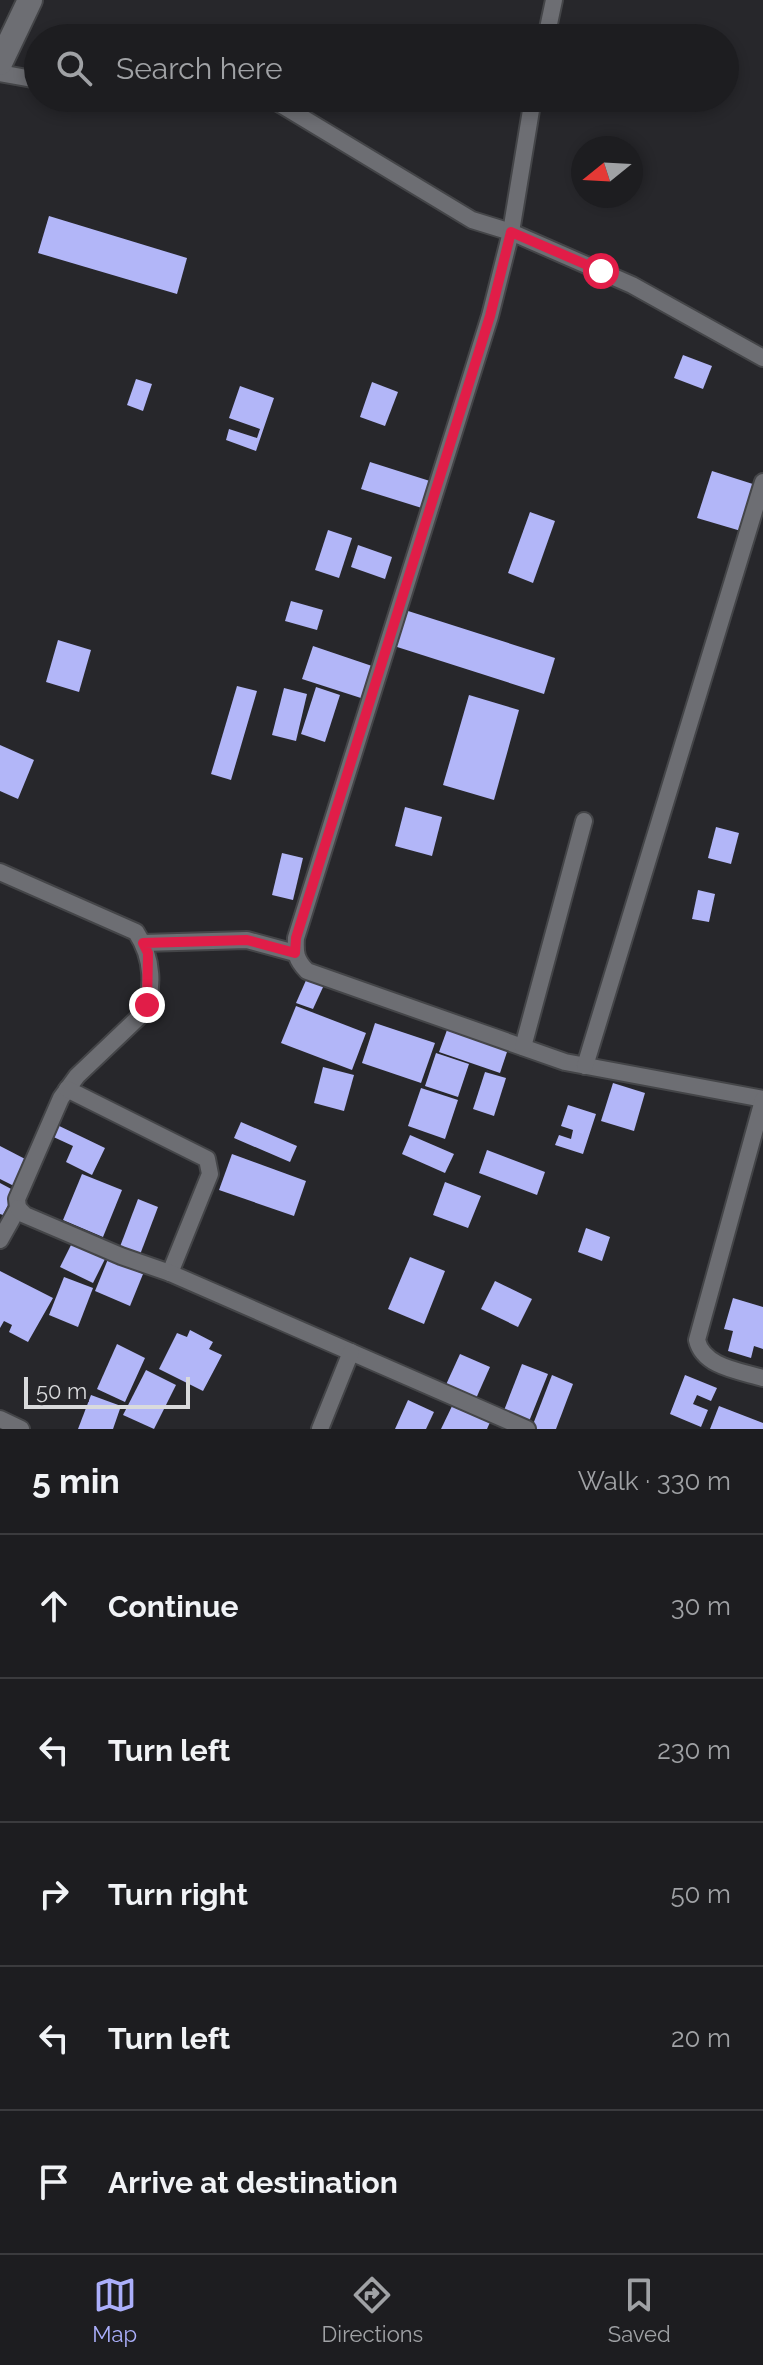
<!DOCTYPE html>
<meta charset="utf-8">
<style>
:root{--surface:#1d1d20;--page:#252629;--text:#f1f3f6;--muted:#a0a2a5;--line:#3b3b3e;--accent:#abaffb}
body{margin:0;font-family:Raleway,sans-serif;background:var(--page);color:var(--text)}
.compass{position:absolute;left:571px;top:136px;width:72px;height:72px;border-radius:50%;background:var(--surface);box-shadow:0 4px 12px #0003;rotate:252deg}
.scale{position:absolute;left:24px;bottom:20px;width:166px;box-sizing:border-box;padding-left:8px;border:4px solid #d9dadc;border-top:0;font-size:22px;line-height:28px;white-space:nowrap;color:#d9dadc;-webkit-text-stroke:6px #27272b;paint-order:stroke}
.stop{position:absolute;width:24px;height:24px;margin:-18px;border:6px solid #e11d48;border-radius:50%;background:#fff}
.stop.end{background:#e11d48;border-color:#fff;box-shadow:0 2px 8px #0008}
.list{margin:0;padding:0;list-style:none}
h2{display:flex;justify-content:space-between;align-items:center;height:104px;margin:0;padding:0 32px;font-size:34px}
h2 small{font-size:26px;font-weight:400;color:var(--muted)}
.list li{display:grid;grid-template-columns:52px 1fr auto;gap:24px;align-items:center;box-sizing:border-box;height:144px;padding:0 32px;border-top:2px solid var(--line)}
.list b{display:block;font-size:30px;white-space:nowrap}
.list em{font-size:26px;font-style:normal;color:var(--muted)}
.icon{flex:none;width:44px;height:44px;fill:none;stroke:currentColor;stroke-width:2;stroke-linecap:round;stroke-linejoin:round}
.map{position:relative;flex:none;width:763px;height:1429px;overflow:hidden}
.search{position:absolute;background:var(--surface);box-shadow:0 4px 12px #0003;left:24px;right:24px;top:24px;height:88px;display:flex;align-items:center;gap:20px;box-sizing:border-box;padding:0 28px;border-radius:44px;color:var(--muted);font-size:30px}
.sheet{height:824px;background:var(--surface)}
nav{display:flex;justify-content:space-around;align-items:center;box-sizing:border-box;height:112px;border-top:2px solid var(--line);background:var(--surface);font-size:22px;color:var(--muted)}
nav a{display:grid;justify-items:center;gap:4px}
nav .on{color:var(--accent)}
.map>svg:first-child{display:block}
.building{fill:#b2b6f8}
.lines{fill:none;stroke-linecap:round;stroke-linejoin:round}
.street-casing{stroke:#444548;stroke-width:20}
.secondary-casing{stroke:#444548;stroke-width:28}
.street{stroke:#6d6e73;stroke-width:16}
.secondary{stroke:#6d6e73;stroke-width:24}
.route{stroke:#e11d48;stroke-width:10}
</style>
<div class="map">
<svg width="763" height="1429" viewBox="0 0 763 1429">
<rect width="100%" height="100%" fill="#27272b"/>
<g class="building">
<polygon points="49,216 187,258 177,294 38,253"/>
<polygon points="683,355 712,366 703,389 674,378"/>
<polygon points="136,379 152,384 143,411 127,405"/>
<polygon points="372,382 398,392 385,426 360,417"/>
<polygon points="240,386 274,398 256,451 226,440 229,429 257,438 260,429 229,418"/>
<polygon points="370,462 433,482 425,509 361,489"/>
<polygon points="712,471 756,485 741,531 697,518"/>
<polygon points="530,512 555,521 533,583 508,573"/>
<polygon points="328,530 352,538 339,578 315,570"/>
<polygon points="358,545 392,557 385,579 351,567"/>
<polygon points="291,601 323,610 317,630 285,621"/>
<polygon points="405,610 555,658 544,694 394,646"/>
<polygon points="58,640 91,650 79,692 46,682"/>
<polygon points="313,646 375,667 364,699 302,679"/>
<polygon points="237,686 257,691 231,780 211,774"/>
<polygon points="316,687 340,695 325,742 301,734"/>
<polygon points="284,688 307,694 296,741 272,735"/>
<polygon points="469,695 519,710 494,800 443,785"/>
<polygon points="0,745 34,760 18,799 0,791"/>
<polygon points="405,807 442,817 432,856 395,846"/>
<polygon points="716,827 739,833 731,864 708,858"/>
<polygon points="282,853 303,858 293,900 272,895"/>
<polygon points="698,890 715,894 709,922 692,919"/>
<polygon points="307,978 324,985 313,1009 296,1003"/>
<polygon points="296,1006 366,1033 352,1070 281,1043"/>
<polygon points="375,1023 435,1043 421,1083 362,1063"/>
<polygon points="447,1030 508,1049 500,1073 439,1052"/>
<polygon points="436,1053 469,1064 458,1097 425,1086"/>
<polygon points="323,1067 354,1075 344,1111 314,1103"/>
<polygon points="485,1072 506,1078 494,1116 473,1109"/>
<polygon points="613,1083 645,1093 634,1131 601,1121"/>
<polygon points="421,1088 458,1100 445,1139 408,1126"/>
<polygon points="568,1105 596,1114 583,1154 555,1145 559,1135 571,1139 573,1130 561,1126"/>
<polygon points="241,1122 297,1146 290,1162 234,1138"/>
<polygon points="53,1123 105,1148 92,1175 66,1162 73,1146 47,1134"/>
<polygon points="410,1135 454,1154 445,1173 402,1154"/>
<polygon points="0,1146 29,1161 16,1187 0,1179"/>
<polygon points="487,1150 545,1172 537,1195 479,1173"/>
<polygon points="232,1154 306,1181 294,1216 219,1190"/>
<polygon points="82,1174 122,1190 103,1237 63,1220"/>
<polygon points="445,1182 481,1196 468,1228 433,1215"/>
<polygon points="0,1183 15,1191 3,1215 0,1214"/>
<polygon points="138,1199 158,1207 138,1260 118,1252"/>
<polygon points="586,1228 610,1237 602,1261 578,1252"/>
<polygon points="74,1239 107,1255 93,1283 60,1267"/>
<polygon points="410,1257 445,1271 424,1324 388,1309"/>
<polygon points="108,1259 143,1274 130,1306 95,1291"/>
<polygon points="0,1271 53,1298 28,1342 9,1332 12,1325 4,1321 0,1328"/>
<polygon points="64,1277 93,1288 78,1327 49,1315"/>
<polygon points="495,1281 532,1299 518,1327 481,1309"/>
<polygon points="733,1298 763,1307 763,1349 754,1346 751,1358 728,1351 733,1331 724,1329"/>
<polygon points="190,1330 213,1342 209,1349 222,1355 203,1391 159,1369 177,1333 187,1337"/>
<polygon points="117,1344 145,1358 125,1402 97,1389"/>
<polygon points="460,1354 490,1367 474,1403 444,1389"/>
<polygon points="522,1364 548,1374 528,1424 503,1413"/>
<polygon points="146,1370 176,1385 154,1429 123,1415"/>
<polygon points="552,1375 573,1384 556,1429 537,1429 532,1427"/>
<polygon points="685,1375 717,1388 711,1401 697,1395 693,1404 708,1410 701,1427 670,1414"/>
<polygon points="91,1395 121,1406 113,1429 78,1429"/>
<polygon points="408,1400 434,1412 426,1429 395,1429"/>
<polygon points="454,1402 491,1420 487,1429 441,1429"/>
<polygon points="719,1406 763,1423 763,1429 710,1429"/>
</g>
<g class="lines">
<defs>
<g id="street">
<polyline points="546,38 554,0"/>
<polyline points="0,73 38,80"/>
<polyline points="270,98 472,220 511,232 632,285 763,358"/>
<path d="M533,98L511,232L490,316L296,938C295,953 296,960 307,971L565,1062L763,1099"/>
<path d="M0,872L136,932C152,956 157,992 139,1017L77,1076L61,1098L17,1199L18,1208L0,1240"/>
<polyline points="143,943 247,940 295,953"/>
<polyline points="523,1047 584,821"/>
<polyline points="585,1066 763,482"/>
<polyline points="67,1089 207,1159 210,1174 170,1273"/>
<path d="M763,1100L697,1340C703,1367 740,1371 763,1378"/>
<polyline points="18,1208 25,1215 121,1256 170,1273 527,1429"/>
<polyline points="0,1419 21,1429"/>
<polyline points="320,1429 351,1352"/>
</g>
<polyline id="secondary" points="0,63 30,0"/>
</defs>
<use href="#street" class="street-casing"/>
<use href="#secondary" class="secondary-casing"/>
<use href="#street" class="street"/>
<use href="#secondary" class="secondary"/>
</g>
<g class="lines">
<polyline class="route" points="147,1005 148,953 143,943 247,940 295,953 296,938 490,316 511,232 601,271"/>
</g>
</svg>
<svg class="compass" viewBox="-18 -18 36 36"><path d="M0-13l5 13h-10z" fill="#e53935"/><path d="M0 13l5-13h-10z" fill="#a0a2a5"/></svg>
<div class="scale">50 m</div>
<div class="stop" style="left:601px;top:271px"></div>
<div class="stop end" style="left:147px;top:1005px"></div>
<div class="search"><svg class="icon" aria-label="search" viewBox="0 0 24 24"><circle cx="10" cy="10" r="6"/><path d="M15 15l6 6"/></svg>Search here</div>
</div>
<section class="sheet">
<h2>5 min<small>Walk · 330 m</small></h2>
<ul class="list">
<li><svg class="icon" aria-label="ahead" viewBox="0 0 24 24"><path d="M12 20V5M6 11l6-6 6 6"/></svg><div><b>Continue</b></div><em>30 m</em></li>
<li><svg class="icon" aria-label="left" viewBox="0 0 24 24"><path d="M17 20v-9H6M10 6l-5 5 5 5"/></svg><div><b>Turn left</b></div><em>230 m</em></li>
<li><svg class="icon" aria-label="right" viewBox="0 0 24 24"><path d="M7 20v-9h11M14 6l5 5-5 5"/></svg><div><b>Turn right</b></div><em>50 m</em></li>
<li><svg class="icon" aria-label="left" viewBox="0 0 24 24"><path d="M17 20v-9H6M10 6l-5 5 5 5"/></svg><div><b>Turn left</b></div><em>20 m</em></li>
<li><svg class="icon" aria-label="arrive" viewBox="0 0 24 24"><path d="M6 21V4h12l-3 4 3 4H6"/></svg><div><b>Arrive at destination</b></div></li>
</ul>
</section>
<nav>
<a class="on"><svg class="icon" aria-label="map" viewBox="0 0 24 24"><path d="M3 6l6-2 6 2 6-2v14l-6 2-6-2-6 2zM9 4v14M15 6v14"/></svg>Map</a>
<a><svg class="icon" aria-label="directions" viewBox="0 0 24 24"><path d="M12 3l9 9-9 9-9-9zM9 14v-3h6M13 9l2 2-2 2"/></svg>Directions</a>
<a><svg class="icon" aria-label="saved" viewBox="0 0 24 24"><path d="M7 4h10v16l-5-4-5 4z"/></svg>Saved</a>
</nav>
